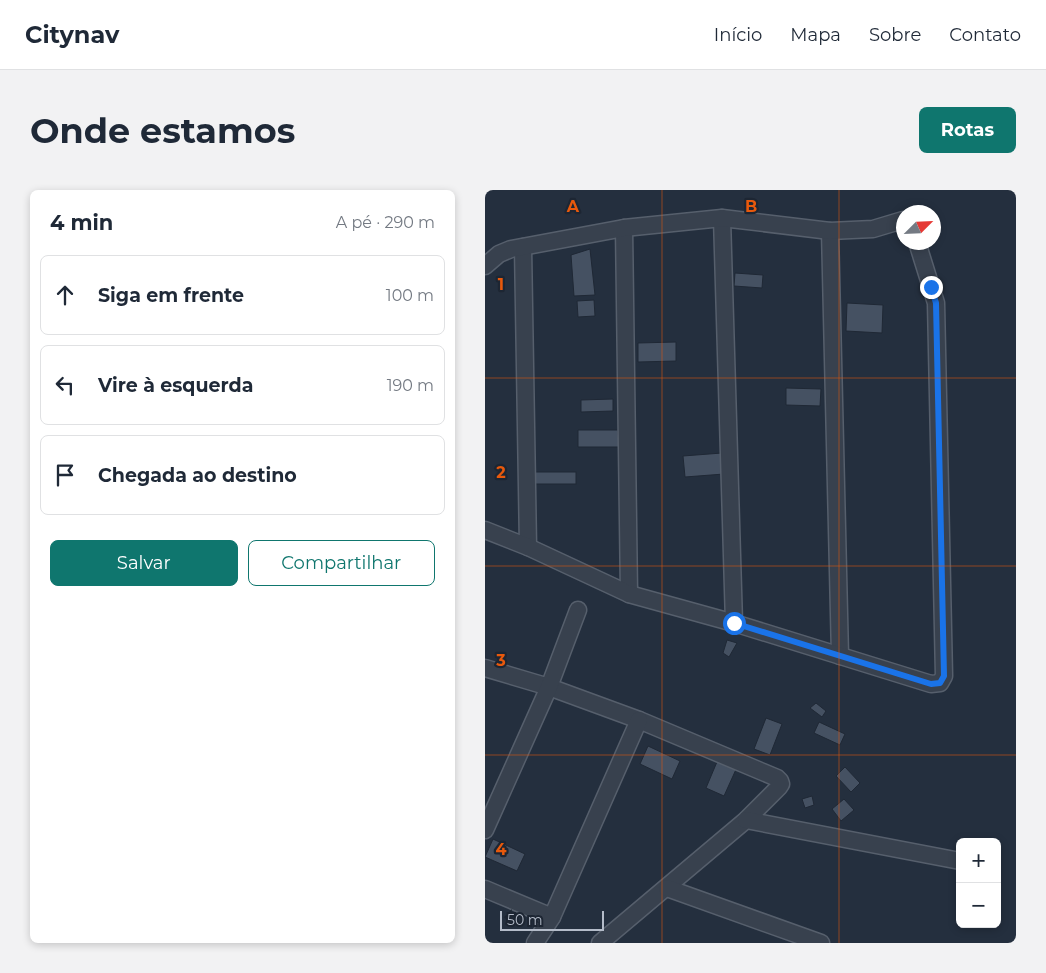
<!DOCTYPE html>
<html lang="pt">
<meta charset="utf-8">
<style>
:root{--surface:#fff;--page:#f2f2f3;--text:#1f2937;--muted:#747a83;--line:#e0e1e3;--accent:#0f766e}
body{margin:0;font-family:Montserrat,sans-serif;background:var(--page);color:var(--text)}
.controls{position:absolute;right:15px;bottom:15px;display:grid;overflow:hidden;border-radius:8px;box-shadow:0 2px 8px #0003}
.controls button{width:45px;height:45px;display:grid;place-items:center;padding:0;border:0;border-bottom:1px solid var(--line);background:var(--surface);color:var(--text);font:25px sans-serif}
.compass{position:absolute;left:411px;top:15px;width:45px;height:45px;border-radius:50%;background:var(--surface);box-shadow:0 2px 8px #0003;rotate:66deg}
.scale{position:absolute;left:15px;bottom:12px;width:104px;box-sizing:border-box;padding-left:5px;border:2px solid #b4bcc9;border-top:0;font-size:14px;line-height:18px;white-space:nowrap;color:#b4bcc9;-webkit-text-stroke:4px #1d2633;paint-order:stroke}
.stop{position:absolute;width:15px;height:15px;margin:-11px;border:4px solid #1a73e8;border-radius:50%;background:#fff}
.stop.end{background:#1a73e8;border-color:#fff;box-shadow:0 1px 5px #0008}
.list{margin:0;padding:0;list-style:none}
h2{display:flex;justify-content:space-between;align-items:center;height:65px;margin:0;padding:0 20px;font-size:21px}
h2 small{font-size:16px;font-weight:400;color:var(--muted)}
.list li{display:grid;grid-template-columns:32px 1fr auto;gap:15px;align-items:center;box-sizing:border-box;height:80px;margin:0 10px 10px;padding:0 10px;border:1px solid var(--line);border-radius:8px}
.list b{display:block;font-size:19px;white-space:nowrap}
.list em{font-size:16px;font-style:normal;color:var(--muted)}
.actions{display:flex;gap:10px;padding:15px 20px}
.actions a{flex:1;padding:11px 0;border:1px solid var(--accent);border-radius:8px;text-align:center;font-size:18px;color:var(--accent)}
.actions .main{background:var(--accent);color:#fff}
.icon{flex:none;width:28px;height:28px;fill:none;stroke:currentColor;stroke-width:2;stroke-linecap:round;stroke-linejoin:round}
.map{position:relative;flex:none;width:531px;height:753px;overflow:hidden;border-radius:8px}
header{display:flex;align-items:center;gap:30px;box-sizing:border-box;height:70px;padding:0 25px;background:var(--surface);border-bottom:1px solid var(--line)}
header strong{font-size:24px}
nav{display:flex;gap:28px;margin-inline-start:auto;font-size:18px}
.intro{display:flex;align-items:center;justify-content:space-between;box-sizing:border-box;height:120px;padding:0 30px}
h1{margin:0;font-size:35px}
.button{padding:12px 22px;border-radius:8px;background:var(--accent);color:#fff;font-size:18px;font-weight:700}
main{display:flex;gap:30px;padding:0 30px}
aside{flex:1;background:var(--surface);border-radius:8px;box-shadow:0 2px 8px #0003}
.map>svg:first-child{display:block}
.building{fill:#455162;stroke:#1f2835}
.lines{fill:none;stroke-linecap:round;stroke-linejoin:round}
.minor-casing{stroke:#565f6c;stroke-width:19}
.minor{stroke:#38414e;stroke-width:16}
.route{stroke:#1a73e8;stroke-width:6}
.grid{fill:none;stroke:#e8590c;stroke-width:1;stroke-opacity:0.55}
.grid-label{font-size:16px;text-anchor:middle;font-weight:bold;fill:#e8590c;stroke:#1d2633;stroke-width:4.5;stroke-linejoin:round;paint-order:stroke}
</style>
<header>
<strong>Citynav</strong>
<nav><a>Início</a><a>Mapa</a><a>Sobre</a><a>Contato</a></nav>
</header>
<div class="intro"><h1>Onde estamos</h1><a class="button">Rotas</a></div>
<main>
<aside>
<h2>4 min<small>A pé · 290 m</small></h2>
<ul class="list">
<li><svg class="icon" aria-label="ahead" viewBox="0 0 24 24"><path d="M12 20V5M6 11l6-6 6 6"/></svg><div><b>Siga em frente</b></div><em>100 m</em></li>
<li><svg class="icon" aria-label="left" viewBox="0 0 24 24"><path d="M17 20v-9H6M10 6l-5 5 5 5"/></svg><div><b>Vire à esquerda</b></div><em>190 m</em></li>
<li><svg class="icon" aria-label="arrive" viewBox="0 0 24 24"><path d="M6 21V4h12l-3 4 3 4H6"/></svg><div><b>Chegada ao destino</b></div></li>
</ul>
<div class="actions"><a class="main">Salvar</a><a>Compartilhar</a></div>
</aside>
<div class="map">
<svg width="531" height="753" viewBox="0 0 531 753">
<rect width="100%" height="100%" fill="#242f3e"/>
<g class="building">
<polygon points="105,59 110,105 89,106 86,65"/>
<polygon points="250,83 278,85 277,98 249,96"/>
<polygon points="109,110 110,126 93,127 92,111"/>
<polygon points="362,113 398,115 397,143 361,141"/>
<polygon points="191,152 191,171 153,172 153,153"/>
<polygon points="301,198 336,199 335,216 301,215"/>
<polygon points="128,209 128,221 96,222 96,210"/>
<polygon points="93,240 133,240 134,257 93,257"/>
<polygon points="237,263 239,284 200,287 198,266"/>
<rect x="48" y="282" width="43" height="12"/>
<polygon points="242,450 252,453 244,467 238,463"/>
<polygon points="331,513 341,521 337,527 325,518"/>
<polygon points="281,528 297,534 285,565 269,559"/>
<polygon points="334,532 360,544 355,555 329,543"/>
<polygon points="163,556 195,571 187,589 155,574"/>
<polygon points="234,567 253,575 239,606 221,598"/>
<polygon points="360,577 375,593 366,602 351,586"/>
<polygon points="327,606 329,615 320,618 317,609"/>
<polygon points="359,609 369,620 356,631 347,619"/>
<polygon points="8,649 40,664 32,681 0,667"/>
</g>
<g class="lines">
<defs>
<g id="minor">
<polyline points="237,28 249,433"/>
<polyline points="139,38 144,404"/>
<polyline points="345,41 355,466"/>
<polyline points="38,57 43,357"/>
<polyline points="0,76 14,64 26,59 139,38 237,28 345,41 388,39 418,30"/>
<polyline points="0,340 43,357 144,404 249,433 446,494 455,493 459,486 451,113 432,52"/>
<polyline points="0,478 64,497 154,530 292,588 295,591 296,594 294,597 261,630 115,753"/>
<polyline points="261,630 475,671"/>
<polyline points="0,640 64,497 93,420"/>
<polyline points="182,698 336,753"/>
<polyline points="0,699 67,727"/>
<polyline points="50,753 67,727 154,530"/>
</g>
</defs>
<use href="#minor" class="minor-casing"/>
<use href="#minor" class="minor"/>
</g>
<g class="lines">
<polyline class="route" points="249,433 446,494 455,493 459,486 451,113 446,97"/>
</g>
<path class="grid" d="M177,0V753M354,0V753M0,188H531M0,376H531M0,565H531"/>
<g class="grid-label">
<text x="88" y="22">A</text>
<text x="266" y="22">B</text>
<text x="16" y="100">1</text>
<text x="16" y="288">2</text>
<text x="16" y="476">3</text>
<text x="16" y="665">4</text>
</g>
</svg>
<div class="controls">
<button>+</button>
<button>−</button>
</div>
<svg class="compass" viewBox="-18 -18 36 36"><path d="M0-13l5 13h-10z" fill="#e53935"/><path d="M0 13l5-13h-10z" fill="#747a83"/></svg>
<div class="scale">50 m</div>
<div class="stop" style="left:249px;top:433px"></div>
<div class="stop end" style="left:446px;top:97px"></div>
</div>
</main>
